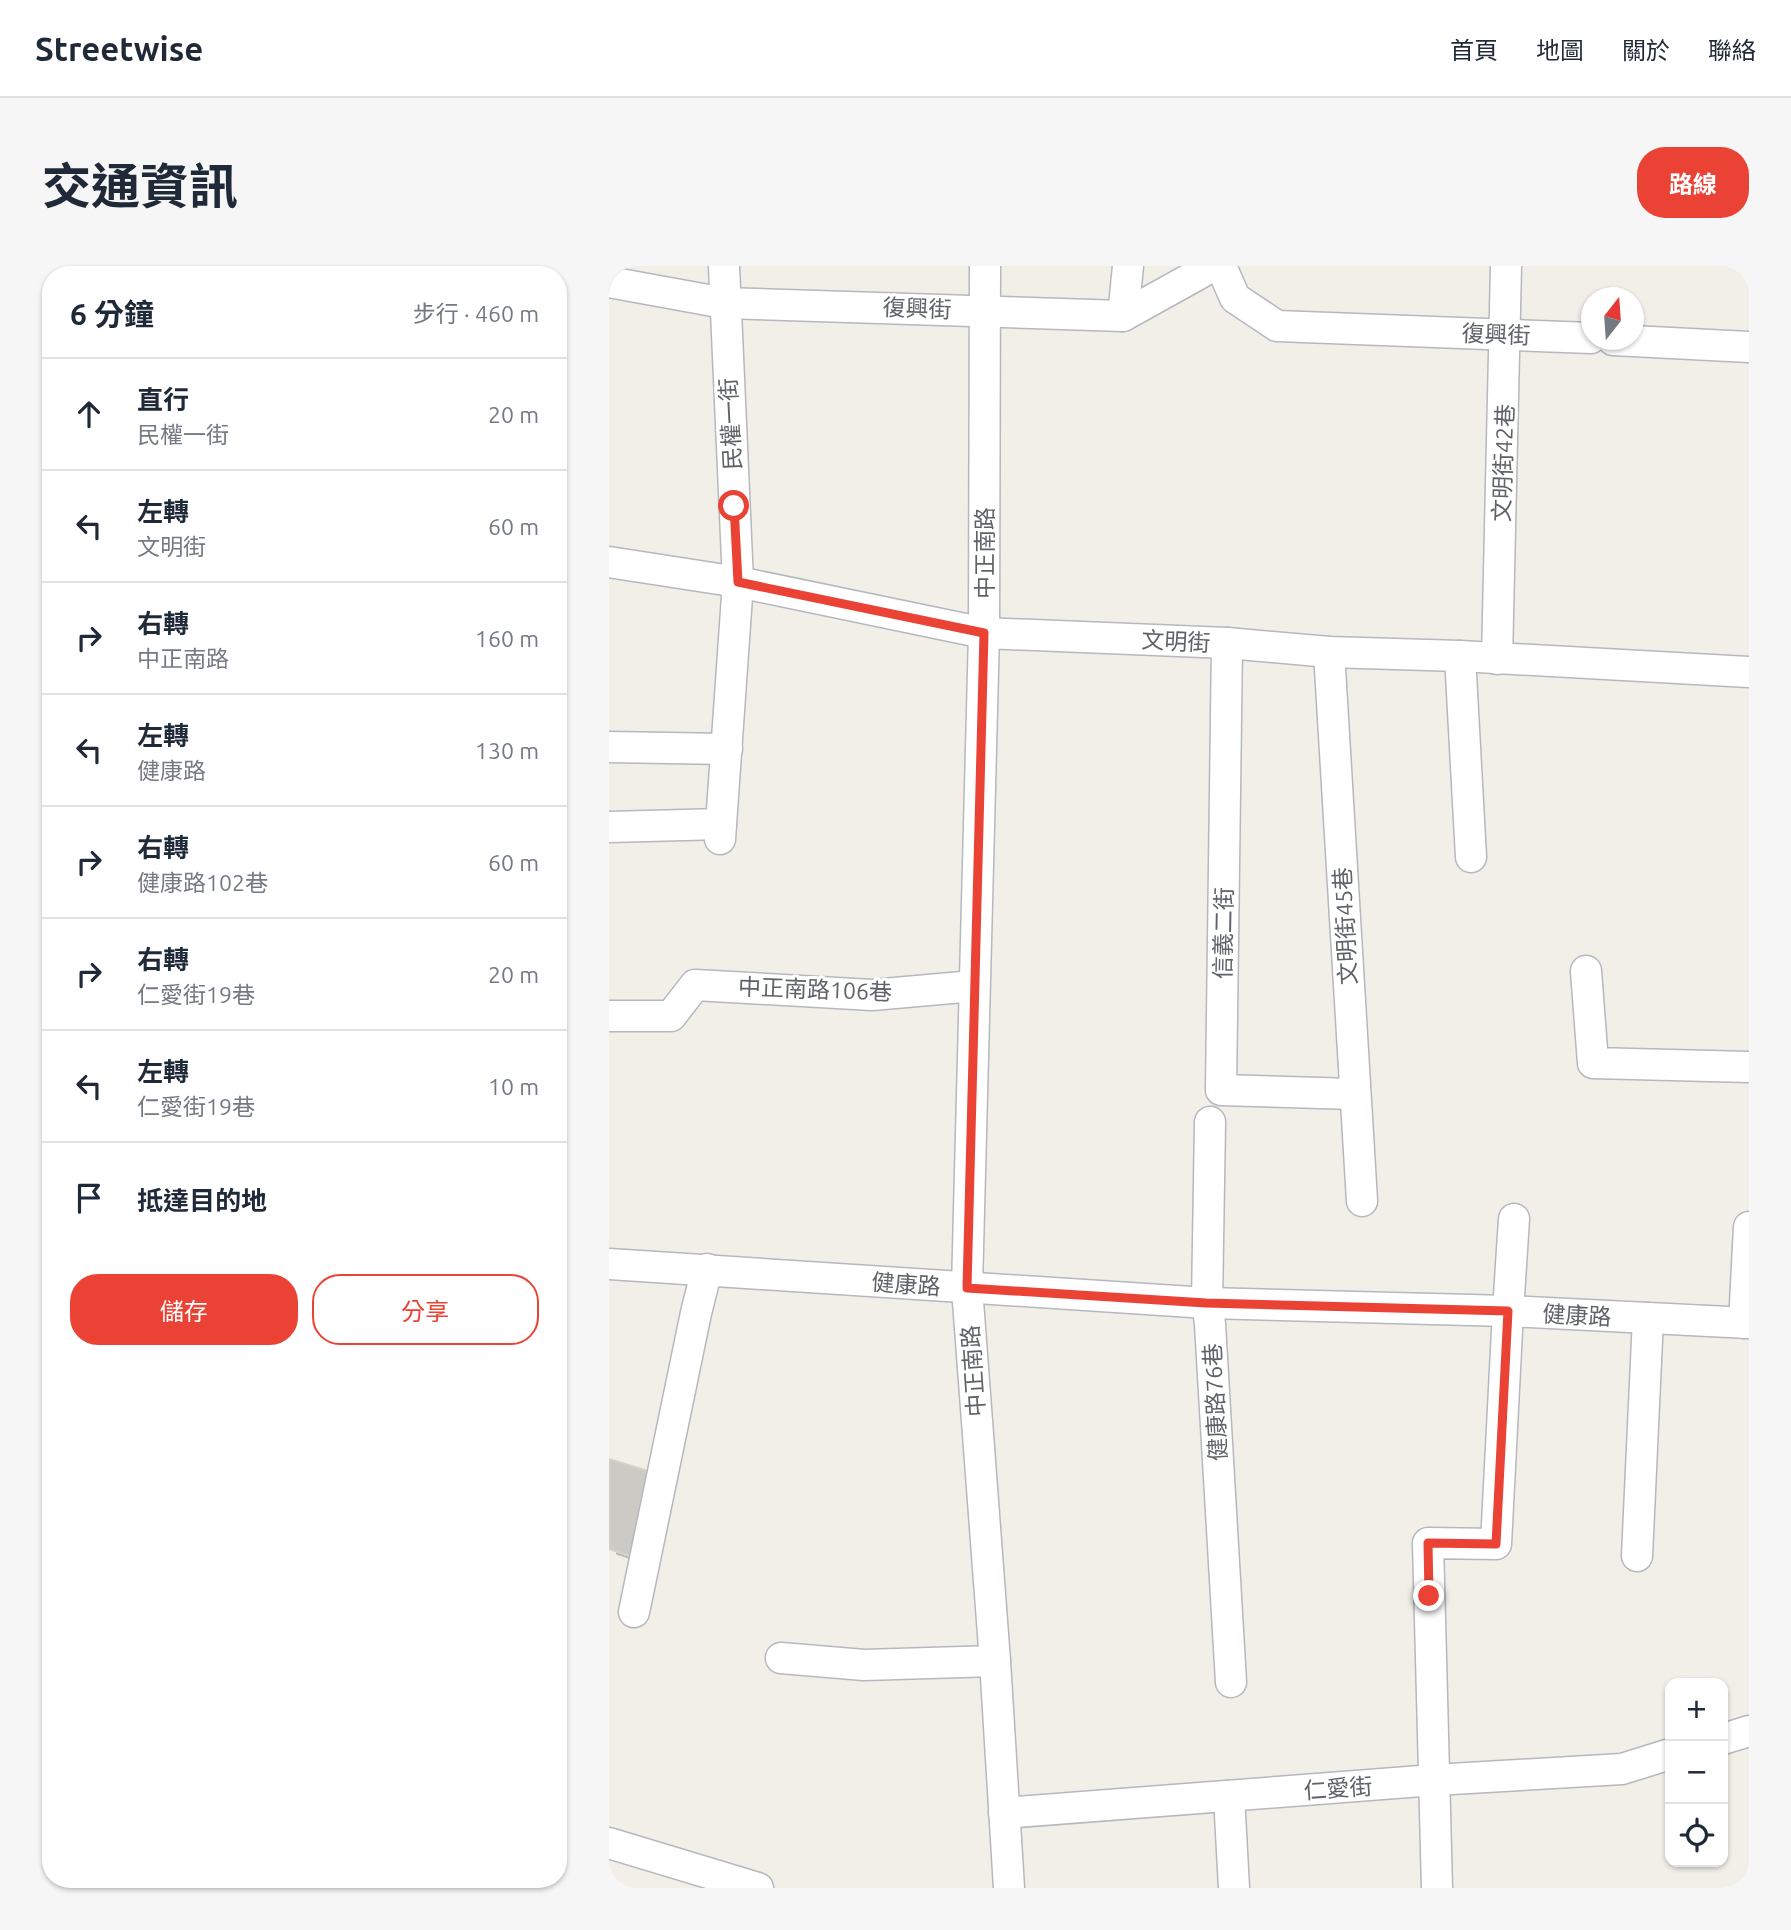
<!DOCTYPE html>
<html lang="zh-TW">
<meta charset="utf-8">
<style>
:root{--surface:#fff;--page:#f6f6f7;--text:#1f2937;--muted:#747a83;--line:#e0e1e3;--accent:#ea4335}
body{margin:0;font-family:Ubuntu,"Noto Sans TC",sans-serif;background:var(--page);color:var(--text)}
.controls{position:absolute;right:21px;bottom:21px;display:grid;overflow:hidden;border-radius:14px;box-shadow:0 2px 5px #0004}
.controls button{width:63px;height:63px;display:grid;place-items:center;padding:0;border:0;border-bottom:2px solid var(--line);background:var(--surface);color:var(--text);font:35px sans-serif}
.compass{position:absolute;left:972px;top:21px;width:63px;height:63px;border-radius:50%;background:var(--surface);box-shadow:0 2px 5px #0004;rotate:17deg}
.stop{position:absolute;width:21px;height:21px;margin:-16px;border:5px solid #ea4335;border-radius:50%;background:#fff}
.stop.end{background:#ea4335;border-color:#fff;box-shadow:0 2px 7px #0008}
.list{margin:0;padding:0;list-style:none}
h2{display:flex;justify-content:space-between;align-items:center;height:91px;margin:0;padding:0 28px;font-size:30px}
h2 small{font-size:23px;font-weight:400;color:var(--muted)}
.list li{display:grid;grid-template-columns:46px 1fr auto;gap:21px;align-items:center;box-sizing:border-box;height:112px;padding:0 28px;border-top:2px solid var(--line)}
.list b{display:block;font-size:26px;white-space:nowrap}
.list p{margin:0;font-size:23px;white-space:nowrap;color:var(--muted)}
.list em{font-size:23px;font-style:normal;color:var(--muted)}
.actions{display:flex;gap:14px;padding:21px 28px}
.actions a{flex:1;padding:16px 0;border:2px solid var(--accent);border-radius:28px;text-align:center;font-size:24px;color:var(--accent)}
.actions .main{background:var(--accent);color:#fff}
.icon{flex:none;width:38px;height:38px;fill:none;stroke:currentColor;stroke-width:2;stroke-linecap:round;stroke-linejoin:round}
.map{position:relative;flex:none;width:1140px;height:1622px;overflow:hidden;border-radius:28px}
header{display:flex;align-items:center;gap:42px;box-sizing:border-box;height:98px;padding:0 35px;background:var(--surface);border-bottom:2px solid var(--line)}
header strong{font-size:33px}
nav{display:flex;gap:38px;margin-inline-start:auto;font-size:24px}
.intro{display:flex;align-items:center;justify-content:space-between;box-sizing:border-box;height:168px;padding:0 42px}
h1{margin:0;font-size:49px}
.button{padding:18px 32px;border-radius:28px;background:var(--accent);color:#fff;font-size:24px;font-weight:700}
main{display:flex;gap:42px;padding:0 42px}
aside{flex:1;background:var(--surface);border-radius:28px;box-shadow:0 2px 5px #0004}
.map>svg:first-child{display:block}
.building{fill:#cccac5;stroke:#d6d1c6;stroke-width:2;filter:url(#shadow)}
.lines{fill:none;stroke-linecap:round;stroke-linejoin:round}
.minor-casing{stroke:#b5b8bc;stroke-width:33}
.minor{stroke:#fff;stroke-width:30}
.route{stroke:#ea4335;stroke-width:9}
.labels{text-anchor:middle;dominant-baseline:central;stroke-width:6;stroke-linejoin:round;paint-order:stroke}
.street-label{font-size:23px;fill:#5f6368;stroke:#fff}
</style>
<header>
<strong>Streetwise</strong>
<nav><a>首頁</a><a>地圖</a><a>關於</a><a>聯絡</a></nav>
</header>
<div class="intro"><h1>交通資訊</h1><a class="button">路線</a></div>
<main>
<aside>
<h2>6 分鐘<small>步行 · 460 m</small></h2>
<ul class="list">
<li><svg class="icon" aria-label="ahead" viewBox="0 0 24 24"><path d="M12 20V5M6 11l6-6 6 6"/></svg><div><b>直行</b><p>民權一街</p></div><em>20 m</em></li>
<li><svg class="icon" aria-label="left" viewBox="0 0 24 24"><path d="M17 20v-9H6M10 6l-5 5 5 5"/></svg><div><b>左轉</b><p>文明街</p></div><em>60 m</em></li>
<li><svg class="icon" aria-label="right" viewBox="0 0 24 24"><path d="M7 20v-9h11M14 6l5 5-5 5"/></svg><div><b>右轉</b><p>中正南路</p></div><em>160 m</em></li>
<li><svg class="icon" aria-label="left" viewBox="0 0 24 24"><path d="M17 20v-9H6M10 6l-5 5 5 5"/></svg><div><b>左轉</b><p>健康路</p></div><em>130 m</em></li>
<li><svg class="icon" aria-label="right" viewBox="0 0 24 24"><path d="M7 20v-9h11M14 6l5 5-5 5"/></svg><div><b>右轉</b><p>健康路102巷</p></div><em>60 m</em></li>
<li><svg class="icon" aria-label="right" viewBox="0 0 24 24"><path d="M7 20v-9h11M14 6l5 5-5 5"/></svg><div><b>右轉</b><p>仁愛街19巷</p></div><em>20 m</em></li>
<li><svg class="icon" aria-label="left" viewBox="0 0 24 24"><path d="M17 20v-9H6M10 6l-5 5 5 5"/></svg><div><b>左轉</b><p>仁愛街19巷</p></div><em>10 m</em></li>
<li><svg class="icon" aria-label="arrive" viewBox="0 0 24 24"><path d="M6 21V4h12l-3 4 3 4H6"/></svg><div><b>抵達目的地</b></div></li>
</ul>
<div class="actions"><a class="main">儲存</a><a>分享</a></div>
</aside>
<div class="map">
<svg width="1140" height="1622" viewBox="0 0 1140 1622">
<defs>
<filter id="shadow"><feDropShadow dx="8" dy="4.5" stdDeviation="0" flood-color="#0004"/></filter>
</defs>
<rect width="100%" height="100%" fill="#f1efe8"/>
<polygon class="building" points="0,1193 48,1208 21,1290 0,1283"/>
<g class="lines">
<defs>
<g id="minor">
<polyline points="376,0 375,367 358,1022 386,1395 400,1622"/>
<polyline points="612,0 626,32 668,60 982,72"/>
<polyline points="0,16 115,37 514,50 604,0"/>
<polyline points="514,50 519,0"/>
<polyline points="1004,74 1140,81"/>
<polyline points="0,296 129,316 375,367 618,377 720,386 851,390 1140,406"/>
<polyline points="618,377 612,824 745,828"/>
<polyline points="720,386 753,935"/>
<polyline points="851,390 862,591"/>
<polyline points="888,393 897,0"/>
<polyline points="0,481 118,483"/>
<polyline points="0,561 112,558"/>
<polyline points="111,573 129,316 115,0"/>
<polyline points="977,705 984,797 1140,801"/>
<polyline points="0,750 62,750 86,719 263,729 365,720"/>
<polyline points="601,856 598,1037 601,1058 622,1416"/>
<polyline points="0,998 598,1037 899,1045 1140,1057"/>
<polyline points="1135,1057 1140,961"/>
<polyline points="1028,1290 1039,1052"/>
<polyline points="25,1346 87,1047 98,1003"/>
<polyline points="172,1392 255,1399 386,1395"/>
<polyline points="1114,1473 1140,1465"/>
<polyline points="620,1530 625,1622"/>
<polyline points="395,1547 825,1514 1013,1503 1061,1488"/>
<polyline points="0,1577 149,1622"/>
<polyline points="828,1622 819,1277 887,1278 899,1045 905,953"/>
</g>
</defs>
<use href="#minor" class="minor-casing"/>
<use href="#minor" class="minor"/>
</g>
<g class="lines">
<polyline class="route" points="125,240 129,316 375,367 358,1022 597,1037 899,1045 887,1278 819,1277 820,1330"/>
</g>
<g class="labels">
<g class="street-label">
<text transform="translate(308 42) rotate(2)">復興街</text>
<text transform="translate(887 68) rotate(2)">復興街</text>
<text transform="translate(121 158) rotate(-93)">民權一街</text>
<text transform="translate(894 197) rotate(-88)">文明街42巷</text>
<text transform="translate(375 287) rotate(-90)">中正南路</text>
<text transform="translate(567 375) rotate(3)">文明街</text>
<text transform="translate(736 660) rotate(-93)">文明街45巷</text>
<text transform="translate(614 667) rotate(-89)">信義二街</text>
<text transform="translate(206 723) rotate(2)">中正南路106巷</text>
<text transform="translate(297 1018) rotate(4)">健康路</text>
<text transform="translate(968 1049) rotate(3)">健康路</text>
<text transform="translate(364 1105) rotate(-94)">中正南路</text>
<text transform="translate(606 1136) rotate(-93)">健康路76巷</text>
<text transform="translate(729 1522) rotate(-4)">仁愛街</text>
</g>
</g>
</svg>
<div class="controls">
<button>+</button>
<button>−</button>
<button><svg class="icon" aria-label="locate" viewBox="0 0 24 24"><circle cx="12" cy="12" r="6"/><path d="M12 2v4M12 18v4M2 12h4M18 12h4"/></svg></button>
</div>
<svg class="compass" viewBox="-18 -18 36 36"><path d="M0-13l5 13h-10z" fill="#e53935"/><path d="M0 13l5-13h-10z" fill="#747a83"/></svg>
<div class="stop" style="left:125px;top:240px"></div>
<div class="stop end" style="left:820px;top:1330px"></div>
</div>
</main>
